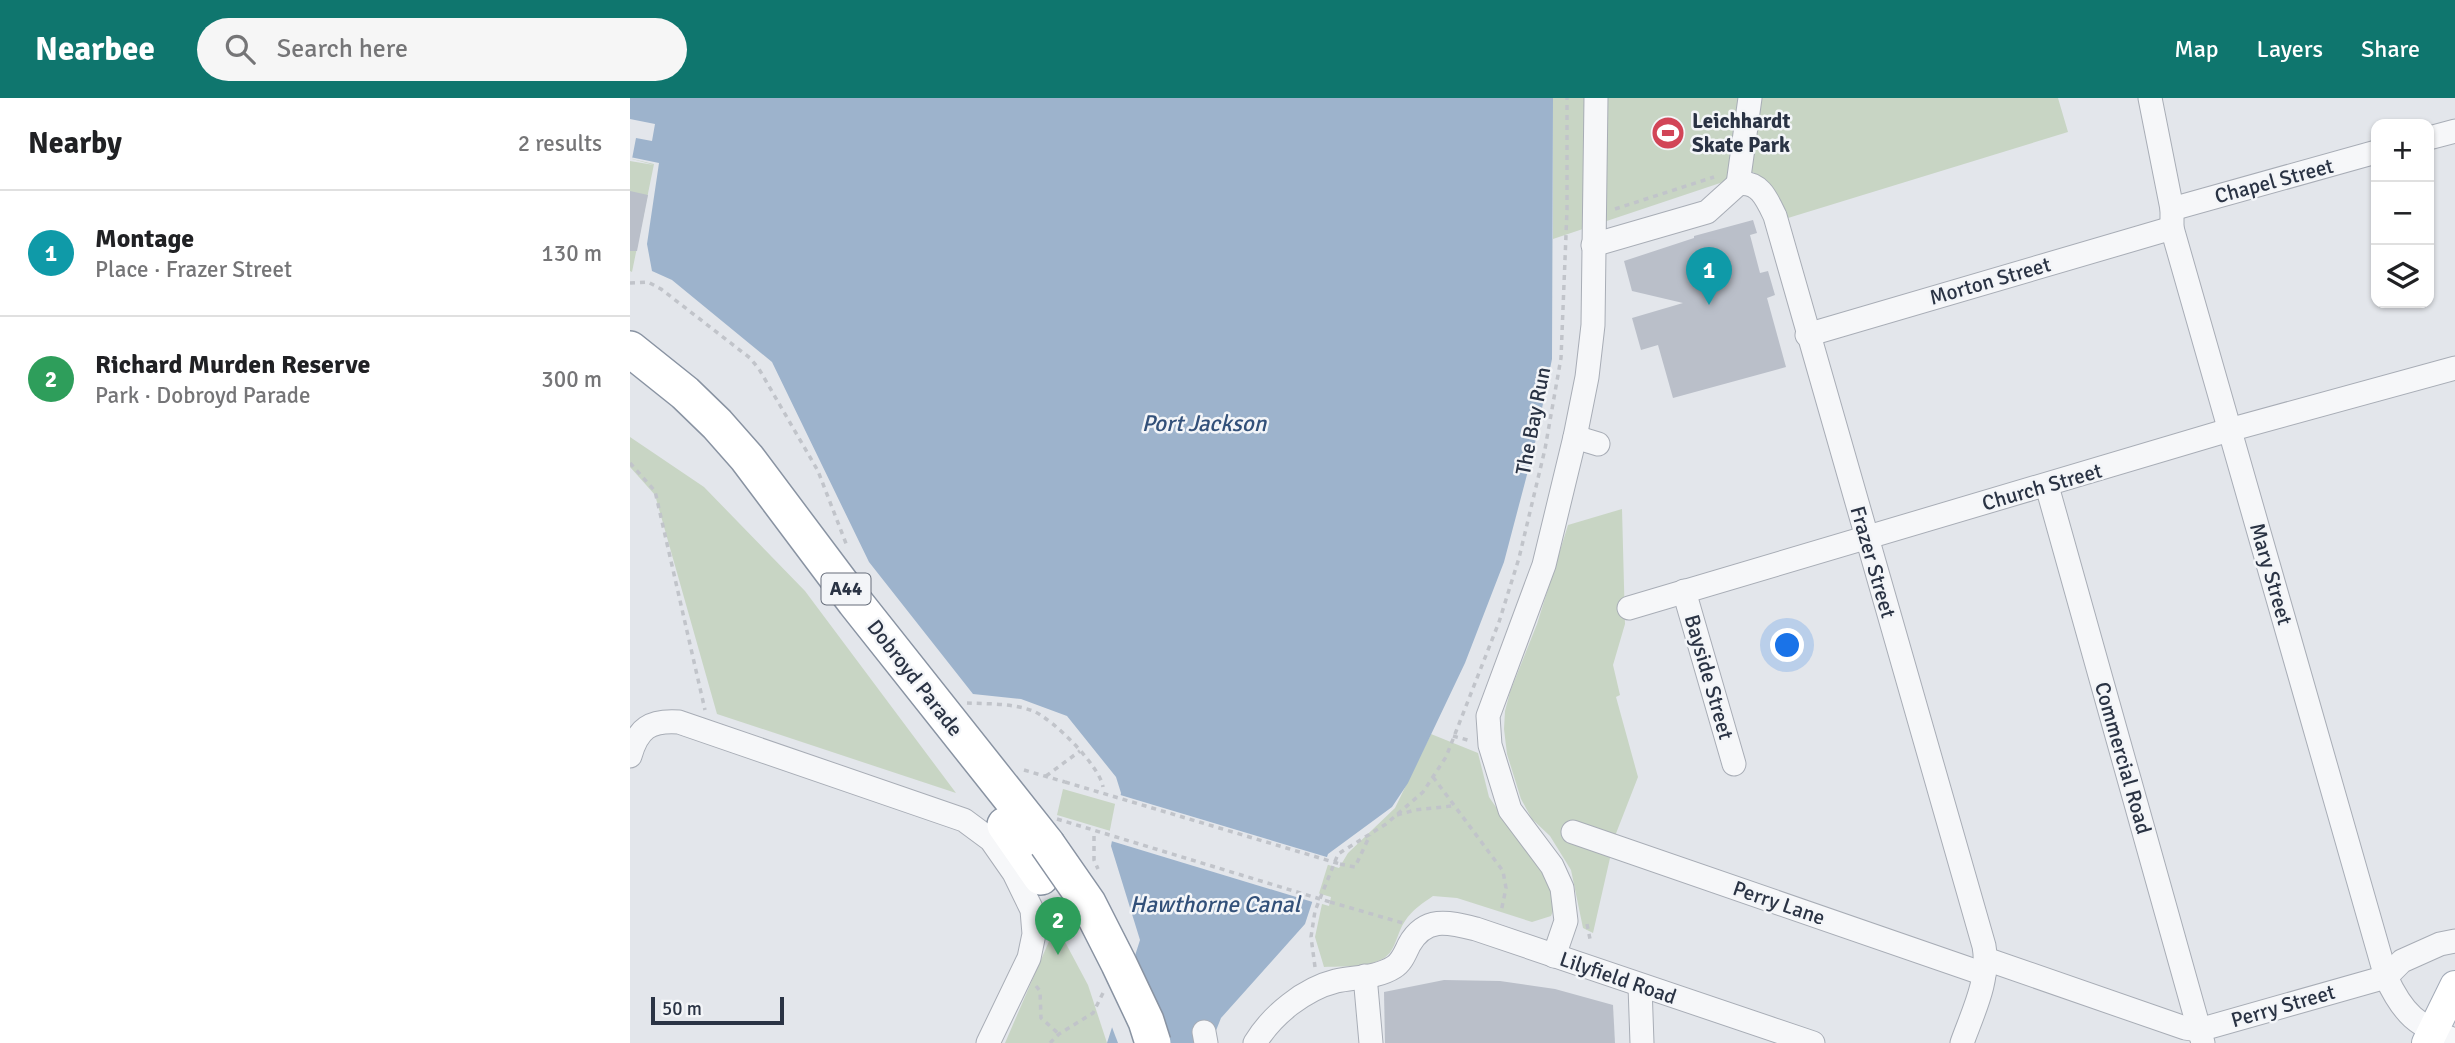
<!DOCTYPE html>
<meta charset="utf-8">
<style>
:root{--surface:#fff;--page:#f6f6f6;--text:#202124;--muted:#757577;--line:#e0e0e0;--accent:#0f766e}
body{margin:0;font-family:Signika,sans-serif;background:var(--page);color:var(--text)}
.controls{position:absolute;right:21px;top:21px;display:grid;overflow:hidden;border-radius:14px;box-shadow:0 2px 5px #0004}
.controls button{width:63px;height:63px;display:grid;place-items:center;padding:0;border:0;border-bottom:2px solid var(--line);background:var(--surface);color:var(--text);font:35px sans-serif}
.scale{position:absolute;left:21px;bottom:18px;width:133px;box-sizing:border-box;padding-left:7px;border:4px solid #2a3344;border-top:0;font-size:19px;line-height:24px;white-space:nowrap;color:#2a3344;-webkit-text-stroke:5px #f3f5f8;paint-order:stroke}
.you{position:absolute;left:1158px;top:548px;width:24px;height:24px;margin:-18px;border:5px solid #fff;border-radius:50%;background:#1a73e8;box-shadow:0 0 0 10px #1a73e833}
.badge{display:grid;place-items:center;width:46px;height:46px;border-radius:50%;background:var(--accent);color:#fff;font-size:23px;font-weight:700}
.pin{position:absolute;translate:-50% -58px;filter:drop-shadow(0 2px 4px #0008)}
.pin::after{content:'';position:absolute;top:37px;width:24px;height:21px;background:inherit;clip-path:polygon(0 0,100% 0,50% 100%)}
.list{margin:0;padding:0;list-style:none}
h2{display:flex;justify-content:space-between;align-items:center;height:91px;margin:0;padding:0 28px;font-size:30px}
h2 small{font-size:23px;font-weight:400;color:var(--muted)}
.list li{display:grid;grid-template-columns:46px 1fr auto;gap:21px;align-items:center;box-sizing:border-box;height:126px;padding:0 28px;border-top:2px solid var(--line)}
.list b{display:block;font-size:26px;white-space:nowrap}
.list p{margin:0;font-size:23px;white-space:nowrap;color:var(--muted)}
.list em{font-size:23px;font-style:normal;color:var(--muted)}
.icon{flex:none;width:38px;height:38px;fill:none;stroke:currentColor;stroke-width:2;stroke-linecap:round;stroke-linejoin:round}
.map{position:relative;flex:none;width:1825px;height:945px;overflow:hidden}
header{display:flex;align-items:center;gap:42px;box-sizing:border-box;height:98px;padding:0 35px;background:var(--accent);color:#fff}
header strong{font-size:33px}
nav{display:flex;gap:38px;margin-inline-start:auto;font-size:24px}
.search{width:490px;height:63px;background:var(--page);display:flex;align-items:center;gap:18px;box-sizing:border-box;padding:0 24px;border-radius:38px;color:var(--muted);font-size:26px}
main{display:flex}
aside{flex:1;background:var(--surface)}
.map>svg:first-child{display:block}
.green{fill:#c8d5c4}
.water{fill:#9db3cc}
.pier{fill:#e3e6eb}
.building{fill:#babfc9}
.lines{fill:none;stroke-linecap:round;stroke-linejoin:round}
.minor-casing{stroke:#a8adb6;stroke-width:25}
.major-casing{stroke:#a2aab7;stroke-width:32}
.highway-casing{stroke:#8993a2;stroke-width:38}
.path{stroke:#c1c4ca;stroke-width:3.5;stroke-dasharray:5 5;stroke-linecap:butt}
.minor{stroke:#f6f7f9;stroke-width:23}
.major{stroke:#fff;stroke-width:30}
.highway{stroke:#fff;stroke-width:35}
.highway-bridge-casing{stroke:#8993a2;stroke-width:38;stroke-linecap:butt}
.path-bridge{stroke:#c1c4ca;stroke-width:3.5;stroke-dasharray:5 5;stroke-linecap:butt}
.highway-bridge{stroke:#fff;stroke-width:35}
.labels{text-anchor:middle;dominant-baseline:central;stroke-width:5;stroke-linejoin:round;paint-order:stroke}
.shield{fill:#f3f5f8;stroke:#666d7a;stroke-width:2}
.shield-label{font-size:19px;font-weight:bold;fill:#2a3344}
.poi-label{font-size:21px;font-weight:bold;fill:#2a3344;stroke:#f3f5f8;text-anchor:start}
.street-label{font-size:21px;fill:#2a3344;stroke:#f3f5f8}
.water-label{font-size:23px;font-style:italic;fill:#325079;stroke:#f3f5f8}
</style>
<header>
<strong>Nearbee</strong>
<div class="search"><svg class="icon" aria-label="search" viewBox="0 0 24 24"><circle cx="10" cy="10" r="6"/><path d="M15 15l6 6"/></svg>Search here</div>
<nav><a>Map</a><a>Layers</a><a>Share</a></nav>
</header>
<main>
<aside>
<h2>Nearby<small>2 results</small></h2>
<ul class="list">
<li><span class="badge" style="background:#0f9aa8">1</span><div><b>Montage</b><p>Place · Frazer Street</p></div><em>130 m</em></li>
<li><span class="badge" style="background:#2e9e5b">2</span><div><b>Richard Murden Reserve</b><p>Park · Dobroyd Parade</p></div><em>300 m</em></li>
</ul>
</aside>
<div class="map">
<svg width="1825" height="945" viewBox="0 0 1825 945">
<rect width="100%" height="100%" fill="#e3e6eb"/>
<g class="green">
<polygon points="923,0 1428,0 1438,34 1158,120 1152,119 1132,81 1123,74 923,141"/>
<polygon points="0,21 6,40 2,61 24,66 2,174 0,173"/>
<polygon points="0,339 74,389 175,493 326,695 87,616 25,397 0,369"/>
<polygon points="992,411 995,526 983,567 990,597 986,599 1008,679 985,738 963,835 953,830 941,772 920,738 902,721 891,701 877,656 874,631 875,613 880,594 907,526 938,427"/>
<path d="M801,636L848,655L859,699L884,735L913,773L926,806L921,818L902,824L827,800L803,798C793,805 782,812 775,823C767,834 766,853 754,860C737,870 714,868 694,869L685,839L692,806L699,808L701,799L427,717L433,691L709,770L718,755L765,710Z"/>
<polygon points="426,827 458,887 477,945 375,945"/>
</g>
<polygon class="water" points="0,0 923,0 922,261 904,350 874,464 835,565 778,685 762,709 698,756 675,826 591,920 581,945 477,945 510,842 481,748 491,695 486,679 437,618 391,601 343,596 239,464 142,264 42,182 22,173 17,146 29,65 0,59"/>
<g class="pier">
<polygon points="0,21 25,26 22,43 6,40 2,61 24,67 0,63"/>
<polygon points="487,696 700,760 686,805 478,742"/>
<polygon points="503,852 517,882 539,945 488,945 480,924"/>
</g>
<g class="building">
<polygon points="0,93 18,97 7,153 0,153"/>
<polygon points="1123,122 1127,135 1120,137 1130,175 1138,173 1145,197 1137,200 1156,269 1043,300 1028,247 1011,252 1002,220 1053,205 1002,193 994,163 1064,140 1064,138"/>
<polygon points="814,882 870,883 925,891 983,907 985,945 755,945 754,894"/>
</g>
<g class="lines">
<defs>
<g id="minor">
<path d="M1520,0L1542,111V130L1756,879C1773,916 1787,928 1825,942"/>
<polyline points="1799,40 1825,33"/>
<path d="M1108,86C1129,82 1137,101 1145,118L1354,848C1360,881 1343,914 1332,945"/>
<polyline points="1108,86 1120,0"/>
<polyline points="1542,111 1746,54"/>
<polyline points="963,147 1077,114 1108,86"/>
<polyline points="1177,237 1542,130"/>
<polyline points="945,339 968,346"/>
<polyline points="1417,388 1573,945"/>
<polyline points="1054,493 1104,666"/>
<polyline points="999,510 1599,332 1825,270"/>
<path d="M0,658C8,630 20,622 49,624L334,722L361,742L384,775L402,812L404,836L399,860L358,945"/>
<polyline points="943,734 1354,876"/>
<polyline points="924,858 936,823 932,790 922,768 880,712 860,647 858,618 914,467 945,339 957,279 963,227 966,0"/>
<polyline points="1356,861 1555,930 1569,932 1756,879 1772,863 1810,846 1825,843"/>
<polyline points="735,878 741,945"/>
<polyline points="1010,888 1012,945"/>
<polyline points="574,934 576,945"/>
<path d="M625,945C642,917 674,891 706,883C724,879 747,880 764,869C772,864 775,855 779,847C795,818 818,824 846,831L1183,945"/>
</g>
<polyline id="major" points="1797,945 1825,888"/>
<g id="highway">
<polyline points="0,251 55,295 87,326 117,360 225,504 417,746"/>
<polyline points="375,727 411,779"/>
</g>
</defs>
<use href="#minor" class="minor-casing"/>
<use href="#major" class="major-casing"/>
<use href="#highway" class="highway-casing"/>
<g class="path">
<polyline points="985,111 1084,79"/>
<polyline points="0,185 18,184 31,191 120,260 129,271 188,373 217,448"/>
<polyline points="0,365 25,393 75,612"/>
<path d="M337,605C358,606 382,605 403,613C423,621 470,668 473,689"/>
<polyline points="823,638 841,643"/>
<polyline points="394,672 435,684"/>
<polyline points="416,678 450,653"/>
<polyline points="803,679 873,773 876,790 871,814"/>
<polyline points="767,717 785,712 822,708"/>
<polyline points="464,738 464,762 468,771"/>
<polyline points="710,766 725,769 740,737"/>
<polyline points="700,804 773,825"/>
<polyline points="957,826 960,841"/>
<polyline points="685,869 681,839 685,813 708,756 756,726 793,694 816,659 869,524 889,460 915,351 931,260 937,112 937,0"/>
<polyline points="406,888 410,893 411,920 429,936"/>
<polyline points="420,945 429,936 463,915 473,895"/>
</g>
<use href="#minor" class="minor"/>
<use href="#major" class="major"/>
<use href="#highway" class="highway"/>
<defs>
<polyline id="highway-bridge" points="417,746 458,805 489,866 516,923 523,945"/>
</defs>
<use href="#highway-bridge" class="highway-bridge-casing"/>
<g class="path-bridge">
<polyline points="435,684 710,766"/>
<polyline points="427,721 700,804"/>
</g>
<use href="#highway-bridge" class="highway-bridge"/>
</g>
<defs>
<symbol id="stadium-disc" viewBox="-11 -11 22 22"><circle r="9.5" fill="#d24557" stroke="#f3f5f8"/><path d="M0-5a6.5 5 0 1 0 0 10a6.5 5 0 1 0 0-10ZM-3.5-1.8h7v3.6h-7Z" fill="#fff"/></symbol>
</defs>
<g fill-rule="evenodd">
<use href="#stadium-disc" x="1019" y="16" width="38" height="38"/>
</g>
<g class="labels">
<rect class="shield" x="191.5" y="475.5" width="49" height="31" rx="5"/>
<g class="shield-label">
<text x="216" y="491">A44</text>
</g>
<g class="poi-label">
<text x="1062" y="23">Leichhardt<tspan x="1062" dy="24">Skate Park</tspan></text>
</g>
<g class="street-label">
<text transform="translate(1644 83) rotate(-15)">Chapel Street</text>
<text transform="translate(1360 183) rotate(-16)">Morton Street</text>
<text transform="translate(903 323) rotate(-79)">The Bay Run</text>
<text transform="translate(1412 389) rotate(-16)">Church Street</text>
<text transform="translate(1243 464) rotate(74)">Frazer Street</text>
<text transform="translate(1641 476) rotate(74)">Mary Street</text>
<text transform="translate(1079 579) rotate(74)">Bayside Street</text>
<text transform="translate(285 580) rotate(52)">Dobroyd Parade</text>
<text transform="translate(1493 660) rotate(74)">Commercial Road</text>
<text transform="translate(1149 805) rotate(19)">Perry Lane</text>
<text transform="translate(988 880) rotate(19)">Lilyfield Road</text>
<text transform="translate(1653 908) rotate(-16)">Perry Street</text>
</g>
<g class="water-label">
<text x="574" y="325">Port Jackson</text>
<text x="585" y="806">Hawthorne Canal</text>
</g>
</g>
</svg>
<div class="controls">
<button>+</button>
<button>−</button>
<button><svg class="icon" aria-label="layers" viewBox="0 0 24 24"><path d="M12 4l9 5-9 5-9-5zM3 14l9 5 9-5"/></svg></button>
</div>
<div class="scale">50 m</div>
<div class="you"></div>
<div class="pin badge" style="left:1079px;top:207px;background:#0f9aa8">1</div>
<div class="pin badge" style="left:428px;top:857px;background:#2e9e5b">2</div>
</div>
</main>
